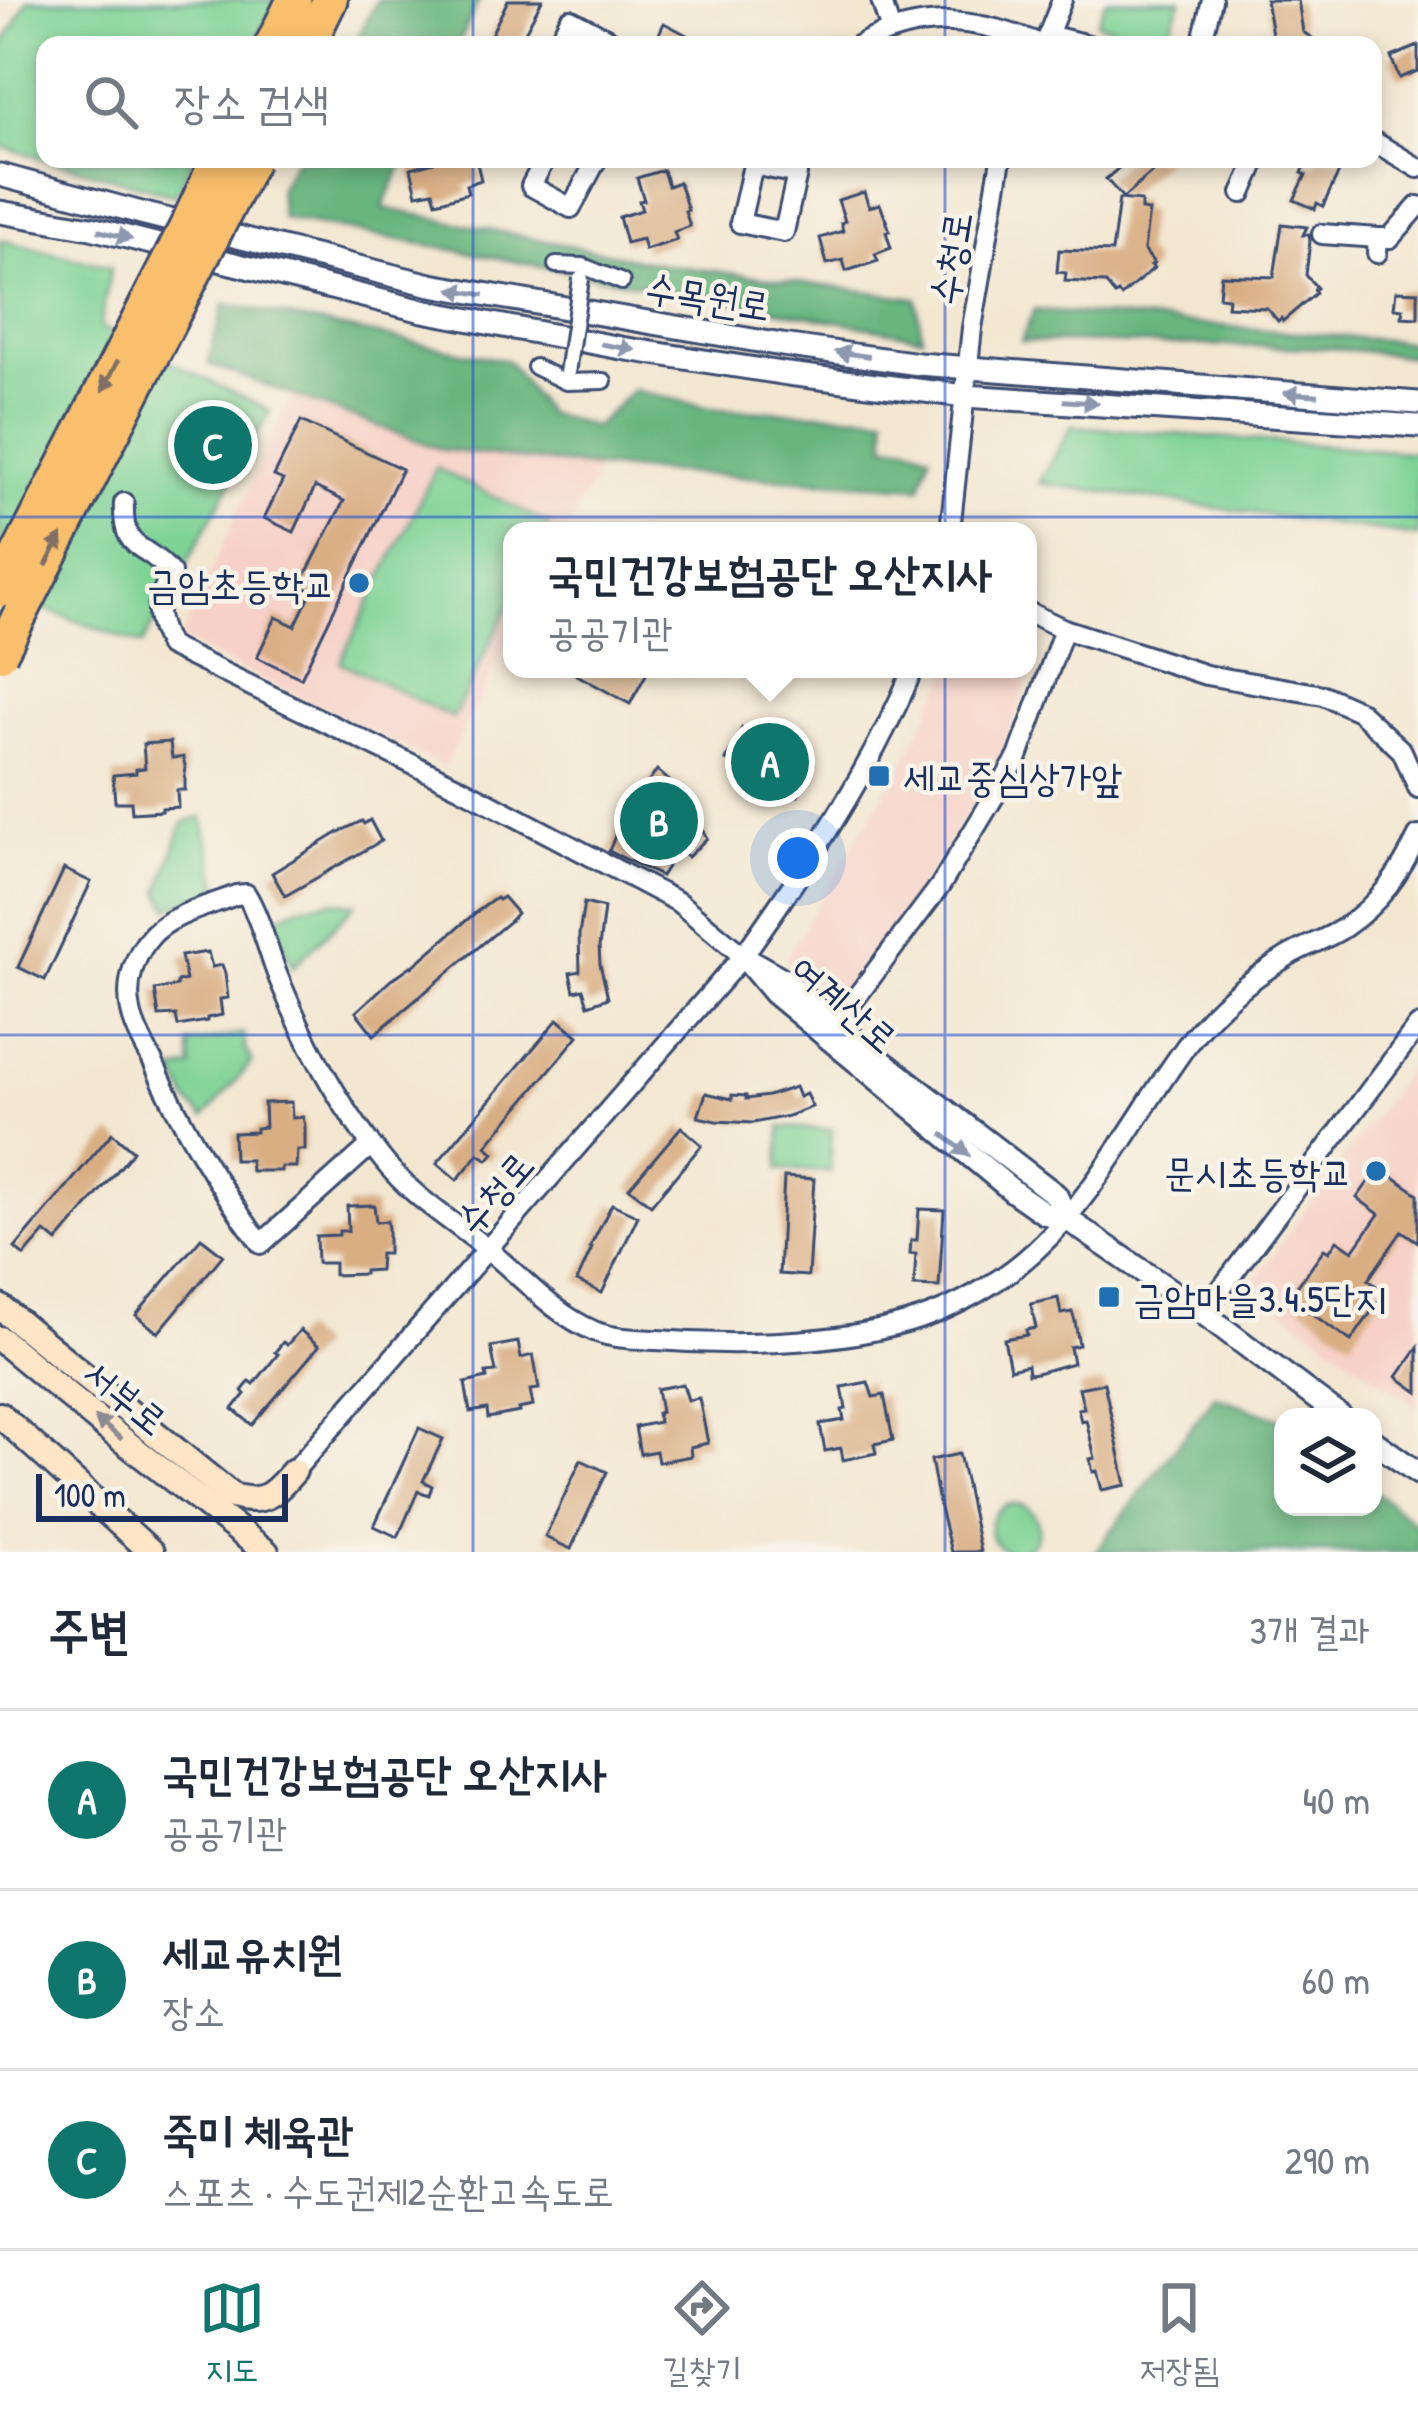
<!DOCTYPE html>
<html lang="ko">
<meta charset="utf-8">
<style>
:root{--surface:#fff;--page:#f6f6f7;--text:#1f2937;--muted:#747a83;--line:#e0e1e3;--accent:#0f766e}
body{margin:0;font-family:"Patrick Hand","Poor Story",sans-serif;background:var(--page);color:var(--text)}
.controls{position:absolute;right:36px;bottom:36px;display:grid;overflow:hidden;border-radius:24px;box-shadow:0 6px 18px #0003}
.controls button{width:108px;height:108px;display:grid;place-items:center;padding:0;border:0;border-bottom:3px solid var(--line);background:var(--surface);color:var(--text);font:60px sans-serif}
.scale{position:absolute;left:36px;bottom:30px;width:252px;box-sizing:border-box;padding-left:12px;border:6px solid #1b2f5e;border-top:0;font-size:33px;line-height:42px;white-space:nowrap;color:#1b2f5e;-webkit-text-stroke:9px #f7f3e8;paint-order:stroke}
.you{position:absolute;left:798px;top:858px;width:42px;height:42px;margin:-30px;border:9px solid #fff;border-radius:50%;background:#1a73e8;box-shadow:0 0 0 18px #1a73e833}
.badge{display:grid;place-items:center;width:78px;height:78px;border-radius:50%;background:var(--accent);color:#fff;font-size:39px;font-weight:700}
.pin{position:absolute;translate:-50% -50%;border:6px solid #fff;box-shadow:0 3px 12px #0006}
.popup{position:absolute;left:503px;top:522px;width:534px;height:156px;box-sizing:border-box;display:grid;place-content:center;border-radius:24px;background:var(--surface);filter:drop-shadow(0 3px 9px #0005);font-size:39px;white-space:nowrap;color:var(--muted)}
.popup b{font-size:45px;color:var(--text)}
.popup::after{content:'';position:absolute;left:50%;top:100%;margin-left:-24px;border:24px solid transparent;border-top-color:var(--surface)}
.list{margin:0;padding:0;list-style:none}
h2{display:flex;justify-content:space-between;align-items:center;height:156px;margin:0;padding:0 48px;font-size:51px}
h2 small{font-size:39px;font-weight:400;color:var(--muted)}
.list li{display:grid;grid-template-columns:78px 1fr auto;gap:36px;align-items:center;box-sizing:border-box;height:180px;padding:0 48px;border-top:3px solid var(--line)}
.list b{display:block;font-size:45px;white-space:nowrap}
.list p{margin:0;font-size:39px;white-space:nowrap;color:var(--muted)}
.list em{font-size:39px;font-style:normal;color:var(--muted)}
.icon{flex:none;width:66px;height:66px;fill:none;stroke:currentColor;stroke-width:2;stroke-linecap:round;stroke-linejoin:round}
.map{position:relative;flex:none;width:1418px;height:1552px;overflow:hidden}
.search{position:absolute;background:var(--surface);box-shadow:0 6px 18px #0003;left:36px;right:36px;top:36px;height:132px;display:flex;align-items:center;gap:30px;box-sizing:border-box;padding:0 42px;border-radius:24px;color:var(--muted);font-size:45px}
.sheet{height:696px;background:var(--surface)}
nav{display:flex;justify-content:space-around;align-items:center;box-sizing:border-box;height:168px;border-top:3px solid var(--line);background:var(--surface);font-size:33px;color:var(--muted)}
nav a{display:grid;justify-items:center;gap:6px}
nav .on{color:var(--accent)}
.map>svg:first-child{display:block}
.built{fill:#f7d1c8}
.green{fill:#7fd395;stroke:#4d817a;stroke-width:3}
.forest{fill:#67b57e;stroke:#41726e;stroke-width:3}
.building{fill:#d9ae83}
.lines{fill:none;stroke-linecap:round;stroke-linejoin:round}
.pedestrian-casing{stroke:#3b4b6f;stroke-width:20}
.minor-casing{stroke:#3b4b6f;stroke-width:24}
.tertiary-casing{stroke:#3b4b6f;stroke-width:27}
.secondary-casing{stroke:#3b4b6f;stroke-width:30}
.motorway-casing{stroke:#3b4b6f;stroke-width:39}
.pedestrian{stroke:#fff;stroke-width:14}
.minor{stroke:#fff;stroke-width:18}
.tertiary{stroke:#fff;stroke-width:21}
.secondary{stroke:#fde5c5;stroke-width:24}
.motorway{stroke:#f9bf6d;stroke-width:33}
.pedestrian-bridge-casing{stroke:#3b4b6f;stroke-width:20;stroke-linecap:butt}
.motorway-bridge-casing{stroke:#3b4b6f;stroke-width:39;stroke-linecap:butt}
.pedestrian-bridge{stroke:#fff;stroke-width:14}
.motorway-bridge{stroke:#f9bf6d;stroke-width:33}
.oneway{fill:#8d97ae}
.oneway2{fill:#7f7065}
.oneway3{fill:#8c8a92}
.grid{fill:none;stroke:#1d4ed8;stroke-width:3;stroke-opacity:0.55}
.poi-dot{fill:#1f6fb2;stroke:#f7f3e8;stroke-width:4.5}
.labels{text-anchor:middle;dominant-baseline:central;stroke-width:9;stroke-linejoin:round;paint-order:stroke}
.street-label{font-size:39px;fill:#1b2f5e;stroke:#f7f3e8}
.poi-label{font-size:39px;fill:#1b2f5e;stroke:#f7f3e8;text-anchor:end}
</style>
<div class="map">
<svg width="1418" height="1552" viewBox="0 0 1418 1552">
<rect width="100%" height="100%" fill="#f7f3e8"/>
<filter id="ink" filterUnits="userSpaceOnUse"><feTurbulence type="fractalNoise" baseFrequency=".00833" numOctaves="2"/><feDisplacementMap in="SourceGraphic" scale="24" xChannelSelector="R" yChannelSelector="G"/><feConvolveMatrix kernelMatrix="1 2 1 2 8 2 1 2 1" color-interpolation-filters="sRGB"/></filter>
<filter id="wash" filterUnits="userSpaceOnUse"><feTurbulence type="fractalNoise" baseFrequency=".004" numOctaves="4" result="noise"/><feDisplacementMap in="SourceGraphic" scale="48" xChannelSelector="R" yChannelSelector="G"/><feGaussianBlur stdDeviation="2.7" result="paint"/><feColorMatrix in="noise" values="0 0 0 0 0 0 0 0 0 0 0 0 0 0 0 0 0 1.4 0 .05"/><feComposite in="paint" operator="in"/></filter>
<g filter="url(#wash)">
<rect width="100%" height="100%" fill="#f3e7d1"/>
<g class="built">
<polygon points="291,395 443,450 599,468 566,531 512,531 512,635 444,767 180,640"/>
<polygon points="1028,618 1038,621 1044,630 1003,755 847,1007 785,959 905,759 951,669 1028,669"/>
<polygon points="1418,1056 1418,1407 1250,1286"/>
</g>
<g class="green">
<polygon points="28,0 277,0 253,45 45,45 45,159 0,146 0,51"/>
<polygon points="1106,0 1181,0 1164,45 1097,23"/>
<polygon points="46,159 193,159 174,195"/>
<polygon points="0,240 111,267 100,327 270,411 142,645 0,593"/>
<polygon points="1072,426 1418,453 1418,536 1039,483"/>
<polygon points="436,468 549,524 546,531 512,531 512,600 453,718 340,662"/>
<polygon points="202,817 219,885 213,891 169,908 160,891 183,823"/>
<polygon points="334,901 356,904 293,967 275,918 301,906"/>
<polygon points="244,1034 245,1048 252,1062 204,1118 188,1101 175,1071 192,1067 189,1044"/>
<polygon points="781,1127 832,1130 830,1172 779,1169"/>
<circle cx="1014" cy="1528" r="24"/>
</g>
<g class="forest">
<polygon points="377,0 479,0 458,45 354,45"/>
<polygon points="295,159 405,159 383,208 661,264 916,298 922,337 282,218 279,190"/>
<polygon points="224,304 508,361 546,413 595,427 633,390 714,409 886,416 886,445 908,445 930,454 921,487 599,468 443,450 208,364"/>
<polygon points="1034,310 1418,343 1418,357 1330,348 1021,341"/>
<polygon points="1215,1396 1283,1420 1283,1507 1373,1507 1373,1490 1418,1526 1418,1552 1095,1552"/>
</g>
<g id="blocks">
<g class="building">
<polygon points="508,0 542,0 518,45 486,45"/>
<polygon points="1266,0 1298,0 1303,32 1323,45 1274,45"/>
<polygon points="664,23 706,45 654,45"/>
<polygon points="1418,46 1418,71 1399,78 1391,57"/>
<polygon points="434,159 476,159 481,180 466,185 468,193 444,200 436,202 433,191 417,194 411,168 434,162"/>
<polygon points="1129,159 1167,159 1123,198 1106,179"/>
<polygon points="1318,159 1345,159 1323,206 1317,203 1315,209 1294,200 1306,175 1302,173 1307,162 1315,165"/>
<polygon points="663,170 668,186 679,182 688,210 685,211 690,226 674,232 677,240 645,250 642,239 626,243 619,217 642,210 639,201 644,200 637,178"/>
<polygon points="864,192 869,207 880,204 890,231 886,232 891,248 875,254 878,261 846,271 843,260 827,264 820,238 843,231 841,223 845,221 838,200"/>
<polygon points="1119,199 1141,201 1141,210 1149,211 1144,250 1154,263 1151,265 1154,268 1121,296 1118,293 1115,295 1105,283 1065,281 1066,273 1057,272 1059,250 1112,252"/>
<polygon points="1282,224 1307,227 1303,235 1309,235 1310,241 1306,275 1317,288 1314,290 1316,293 1283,321 1281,318 1278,321 1267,308 1227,306 1228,298 1219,297 1221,275 1274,277"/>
<polygon points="1396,291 1418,292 1418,318 1402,317 1403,309 1394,308"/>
<polygon points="301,421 402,469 301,678 257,657 276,617 295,626 312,591 300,585 344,501 315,487 294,532 264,518 283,480 274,476"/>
<polygon points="566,669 649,669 630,704"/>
<polygon points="742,728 814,764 798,796 726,760"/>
<polygon points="170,742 172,758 183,757 185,766 185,790 177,790 178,807 162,808 162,811 132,813 131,802 115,802 113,775 136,773 136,769 145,768 143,744"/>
<polygon points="657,770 702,810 695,818 707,838 688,857 678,849 661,876 609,851 620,823"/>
<polygon points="370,820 381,841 285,896 272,873 339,832 362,821 364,824"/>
<polygon points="64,869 91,882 45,980 18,967"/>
<polygon points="503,897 517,913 511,920 374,1035 356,1012 391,980 411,966 412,967 475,913 496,898 498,900"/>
<polygon points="584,903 604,908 599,947 600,964 608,998 588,1005 583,989 574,991 570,973 580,971 579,935"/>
<polygon points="208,952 212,967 222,965 225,973 228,998 220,999 222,1015 207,1018 207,1021 178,1026 176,1015 159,1016 155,990 177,986 177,982 186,980 181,956"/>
<polygon points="558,1019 578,1036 486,1146 494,1153 488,1160 479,1154 457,1180 437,1163"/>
<polygon points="795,1087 799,1097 806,1094 812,1107 788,1116 753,1123 716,1121 698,1117 706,1093 732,1099 732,1095 746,1096 746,1099 768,1096"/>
<polygon points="291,1102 292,1118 303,1117 305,1126 305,1150 297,1150 296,1167 281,1167 281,1171 251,1171 250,1160 234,1160 233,1133 256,1132 256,1128 265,1127 264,1103"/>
<polygon points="681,1127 702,1145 651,1205 629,1188"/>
<polygon points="112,1133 133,1151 128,1158 57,1242 45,1232 24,1256 15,1248"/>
<polygon points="1379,1167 1418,1194 1418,1242 1402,1231 1368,1280 1385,1292 1351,1341 1289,1298 1324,1249 1329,1252 1337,1240 1353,1251 1379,1214 1357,1198"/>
<polygon points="784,1177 814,1179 808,1276 779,1274"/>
<polygon points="612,1204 638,1216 602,1293 577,1281 592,1248 590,1247"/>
<polygon points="374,1205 376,1222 387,1221 388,1229 388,1254 380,1254 379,1270 364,1271 364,1274 334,1275 334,1263 317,1263 316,1236 339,1235 339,1231 348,1231 347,1206"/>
<polygon points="919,1209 944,1210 939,1287 914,1286 916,1254 910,1254 911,1240 917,1240"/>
<polygon points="201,1238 223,1255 158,1333 136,1315"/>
<polygon points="1058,1298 1061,1314 1072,1312 1075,1321 1079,1345 1070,1347 1073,1363 1037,1373 1028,1374 1027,1365 1010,1369 1004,1339 1027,1335 1026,1330 1036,1328 1031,1304"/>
<polygon points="300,1330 319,1346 252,1425 233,1409 245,1394 242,1391 250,1381 254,1384 278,1354 275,1352 283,1342 287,1345"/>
<polygon points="518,1342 521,1358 533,1355 535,1364 539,1389 530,1390 533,1406 518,1409 519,1412 488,1418 487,1409 470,1412 465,1383 487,1378 486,1373 496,1372 491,1347"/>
<polygon points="1418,1347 1418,1392 1397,1377"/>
<polygon points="868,1382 873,1397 884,1395 893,1440 874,1444 876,1453 843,1460 841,1448 825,1451 820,1424 844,1420 842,1410 846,1409 842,1387"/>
<polygon points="1104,1383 1126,1485 1102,1490 1097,1471 1093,1472 1090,1459 1095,1458 1086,1420 1081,1421 1078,1409 1084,1408 1079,1388"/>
<polygon points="683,1384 688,1400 699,1398 708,1443 690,1447 691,1456 658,1462 656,1451 640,1454 635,1427 659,1422 657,1413 661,1412 657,1389"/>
<polygon points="419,1428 443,1439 423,1481 432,1486 429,1495 418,1491 398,1537 374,1526"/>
<polygon points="959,1454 965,1480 980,1552 951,1552 940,1508 931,1460"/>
<polygon points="581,1460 607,1472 571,1549 545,1537"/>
</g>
</g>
</g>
<g filter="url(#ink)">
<use href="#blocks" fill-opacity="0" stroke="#3b4b6f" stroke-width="3"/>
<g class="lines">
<defs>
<g id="pedestrian">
<polyline points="556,265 583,266 622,282"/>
<polyline points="535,367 566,382 604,381"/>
</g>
<g id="minor">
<polyline points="881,0 891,31"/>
<polyline points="1048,35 1088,45"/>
<polyline points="556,45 570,19 610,40 607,45"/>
<path d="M859,45C923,11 978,18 1043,45"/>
<polyline points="1044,45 1062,0"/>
<polyline points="1201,45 1212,0"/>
<polyline points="1373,141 1418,168"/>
<polyline points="545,159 531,186 571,208 597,159"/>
<polygon points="753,165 797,174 784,232 740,223"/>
<polyline points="1242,193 1257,159"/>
<polyline points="1322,234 1378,238"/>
<polyline points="1377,253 1378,238 1390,238 1418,206"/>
<path d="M124,503C122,555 144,540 171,573C156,607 152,611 169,646L459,787L678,902L743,956"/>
<polyline points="950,531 972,328 1001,159"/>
<polyline points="1064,629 1206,675 1323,695 1359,711 1402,751 1418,788"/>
<polyline points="836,1024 940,886 1018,757 1064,629 1028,612"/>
<path d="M371,1145L261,1244C219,1187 182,1127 153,1062C145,1046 134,1028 131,1011C125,984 134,954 153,934C174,913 209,906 236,895L246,894C261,919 268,952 279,979C305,1042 340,1107 383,1160C412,1197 450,1219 486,1248C521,1276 552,1313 594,1331C613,1339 637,1339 657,1340C741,1347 858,1344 936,1313C971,1299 1008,1276 1036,1250C1098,1193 1141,1106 1192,1038C1218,1004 1252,978 1288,956C1306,945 1328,939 1345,927C1380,903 1400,874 1418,836"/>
<polyline points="1203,1313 1418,1026"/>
<path d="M294,1471L743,956C807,866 870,772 913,669"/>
</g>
<g id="tertiary">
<polyline points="0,175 145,214 431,285 782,345 919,364 1418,403"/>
<polyline points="0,212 91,228 423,311 621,348 788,374 965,396 1418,426"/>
<polyline points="743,956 774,993 1014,1192 1044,1213 1067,1219 1203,1313 1341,1417"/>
<polyline points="754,963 784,980 870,1052 1056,1195 1067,1219"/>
<polyline points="1373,1441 1418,1473"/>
</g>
<g id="secondary">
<path d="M0,1307L232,1496C264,1505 273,1495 294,1471"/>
<polyline points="0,1339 106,1427 266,1552"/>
<polyline points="0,1415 151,1552"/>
</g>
<g id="motorway">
<polyline points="272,45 294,0"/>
<polyline points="308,45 330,0"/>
</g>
</defs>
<use href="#pedestrian" class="pedestrian-casing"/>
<use href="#minor" class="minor-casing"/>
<use href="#tertiary" class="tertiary-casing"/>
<use href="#secondary" class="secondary-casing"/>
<use href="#motorway" class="motorway-casing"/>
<use href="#pedestrian" class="pedestrian"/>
<use href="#minor" class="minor"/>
<use href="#tertiary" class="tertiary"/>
<use href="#secondary" class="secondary"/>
<use href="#motorway" class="motorway"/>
<defs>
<polyline id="pedestrian-bridge" points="567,373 581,279"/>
<g id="motorway-bridge">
<polyline points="0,590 188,224 218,159"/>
<polyline points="0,654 252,159"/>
</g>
</defs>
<use href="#pedestrian-bridge" class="pedestrian-bridge-casing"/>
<use href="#motorway-bridge" class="motorway-bridge-casing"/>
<use href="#pedestrian-bridge" class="pedestrian-bridge"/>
<use href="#motorway-bridge" class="motorway-bridge"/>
</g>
<defs><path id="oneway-solid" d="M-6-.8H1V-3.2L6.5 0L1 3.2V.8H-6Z" transform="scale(3)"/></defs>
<g class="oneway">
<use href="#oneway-solid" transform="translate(115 235) rotate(15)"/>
<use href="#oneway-solid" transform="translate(467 292) rotate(-170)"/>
<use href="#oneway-solid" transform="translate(618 347) rotate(10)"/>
<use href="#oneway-solid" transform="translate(852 354) rotate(-172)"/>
<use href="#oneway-solid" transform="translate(1301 394) rotate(-176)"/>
<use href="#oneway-solid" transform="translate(1081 402) rotate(4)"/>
<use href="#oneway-solid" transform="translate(956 1145) rotate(39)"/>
</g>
<g class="oneway2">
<use href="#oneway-solid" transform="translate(110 376) rotate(117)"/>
<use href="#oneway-solid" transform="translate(54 550) rotate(-63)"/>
</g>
<use class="oneway3" href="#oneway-solid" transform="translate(108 1428) rotate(-141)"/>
</g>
<path class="grid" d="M473,0V45M945,0V45M473,159V1552M945,159V1552M0,517H1418M0,1035H1418"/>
<g class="poi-dot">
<circle cx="359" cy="583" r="12"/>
<rect x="867" y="764" width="24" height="24" rx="6"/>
<circle cx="1376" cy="1171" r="12"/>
<rect x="1097" y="1285" width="24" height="24" rx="6"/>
</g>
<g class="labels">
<g class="street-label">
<text transform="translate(950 258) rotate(-81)">수청로</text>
<text transform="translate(708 296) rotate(9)">수목원로</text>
<text transform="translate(845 1003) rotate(41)">여계산로</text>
<text transform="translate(494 1192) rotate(-49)">수청로</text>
<text transform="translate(126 1396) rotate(39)">서부로</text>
</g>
<g class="poi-label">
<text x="335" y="583">금암초등학교</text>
<text x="903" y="776" text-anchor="start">세교중심상가앞</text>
<text x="1352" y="1171">문시초등학교</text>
<text x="1133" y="1297" text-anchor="start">금암마을3.4.5단지</text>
</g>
</g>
</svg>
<div class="controls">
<button><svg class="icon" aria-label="layers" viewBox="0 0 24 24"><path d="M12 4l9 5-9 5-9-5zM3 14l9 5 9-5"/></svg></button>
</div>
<div class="scale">100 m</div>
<div class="you"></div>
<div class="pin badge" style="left:770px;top:762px">A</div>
<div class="popup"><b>국민건강보험공단 오산지사</b>공공기관</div>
<div class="pin badge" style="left:659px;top:821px">B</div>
<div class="pin badge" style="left:213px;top:445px">C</div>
<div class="search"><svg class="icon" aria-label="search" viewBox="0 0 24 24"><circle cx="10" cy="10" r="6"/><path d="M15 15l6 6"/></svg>장소 검색</div>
</div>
<section class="sheet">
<h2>주변<small>3개 결과</small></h2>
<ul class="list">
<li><span class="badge">A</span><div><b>국민건강보험공단 오산지사</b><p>공공기관</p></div><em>40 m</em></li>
<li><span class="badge">B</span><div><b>세교유치원</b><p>장소</p></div><em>60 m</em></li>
<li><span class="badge">C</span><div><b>죽미 체육관</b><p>스포츠 · 수도권제2순환고속도로</p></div><em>290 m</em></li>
</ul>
</section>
<nav>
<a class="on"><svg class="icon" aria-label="map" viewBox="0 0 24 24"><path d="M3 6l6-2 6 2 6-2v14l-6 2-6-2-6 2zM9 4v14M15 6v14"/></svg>지도</a>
<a><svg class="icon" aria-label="directions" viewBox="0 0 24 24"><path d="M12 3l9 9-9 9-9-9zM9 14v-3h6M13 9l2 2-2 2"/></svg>길찾기</a>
<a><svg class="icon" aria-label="saved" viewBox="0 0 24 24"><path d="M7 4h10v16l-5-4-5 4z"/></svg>저장됨</a>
</nav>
